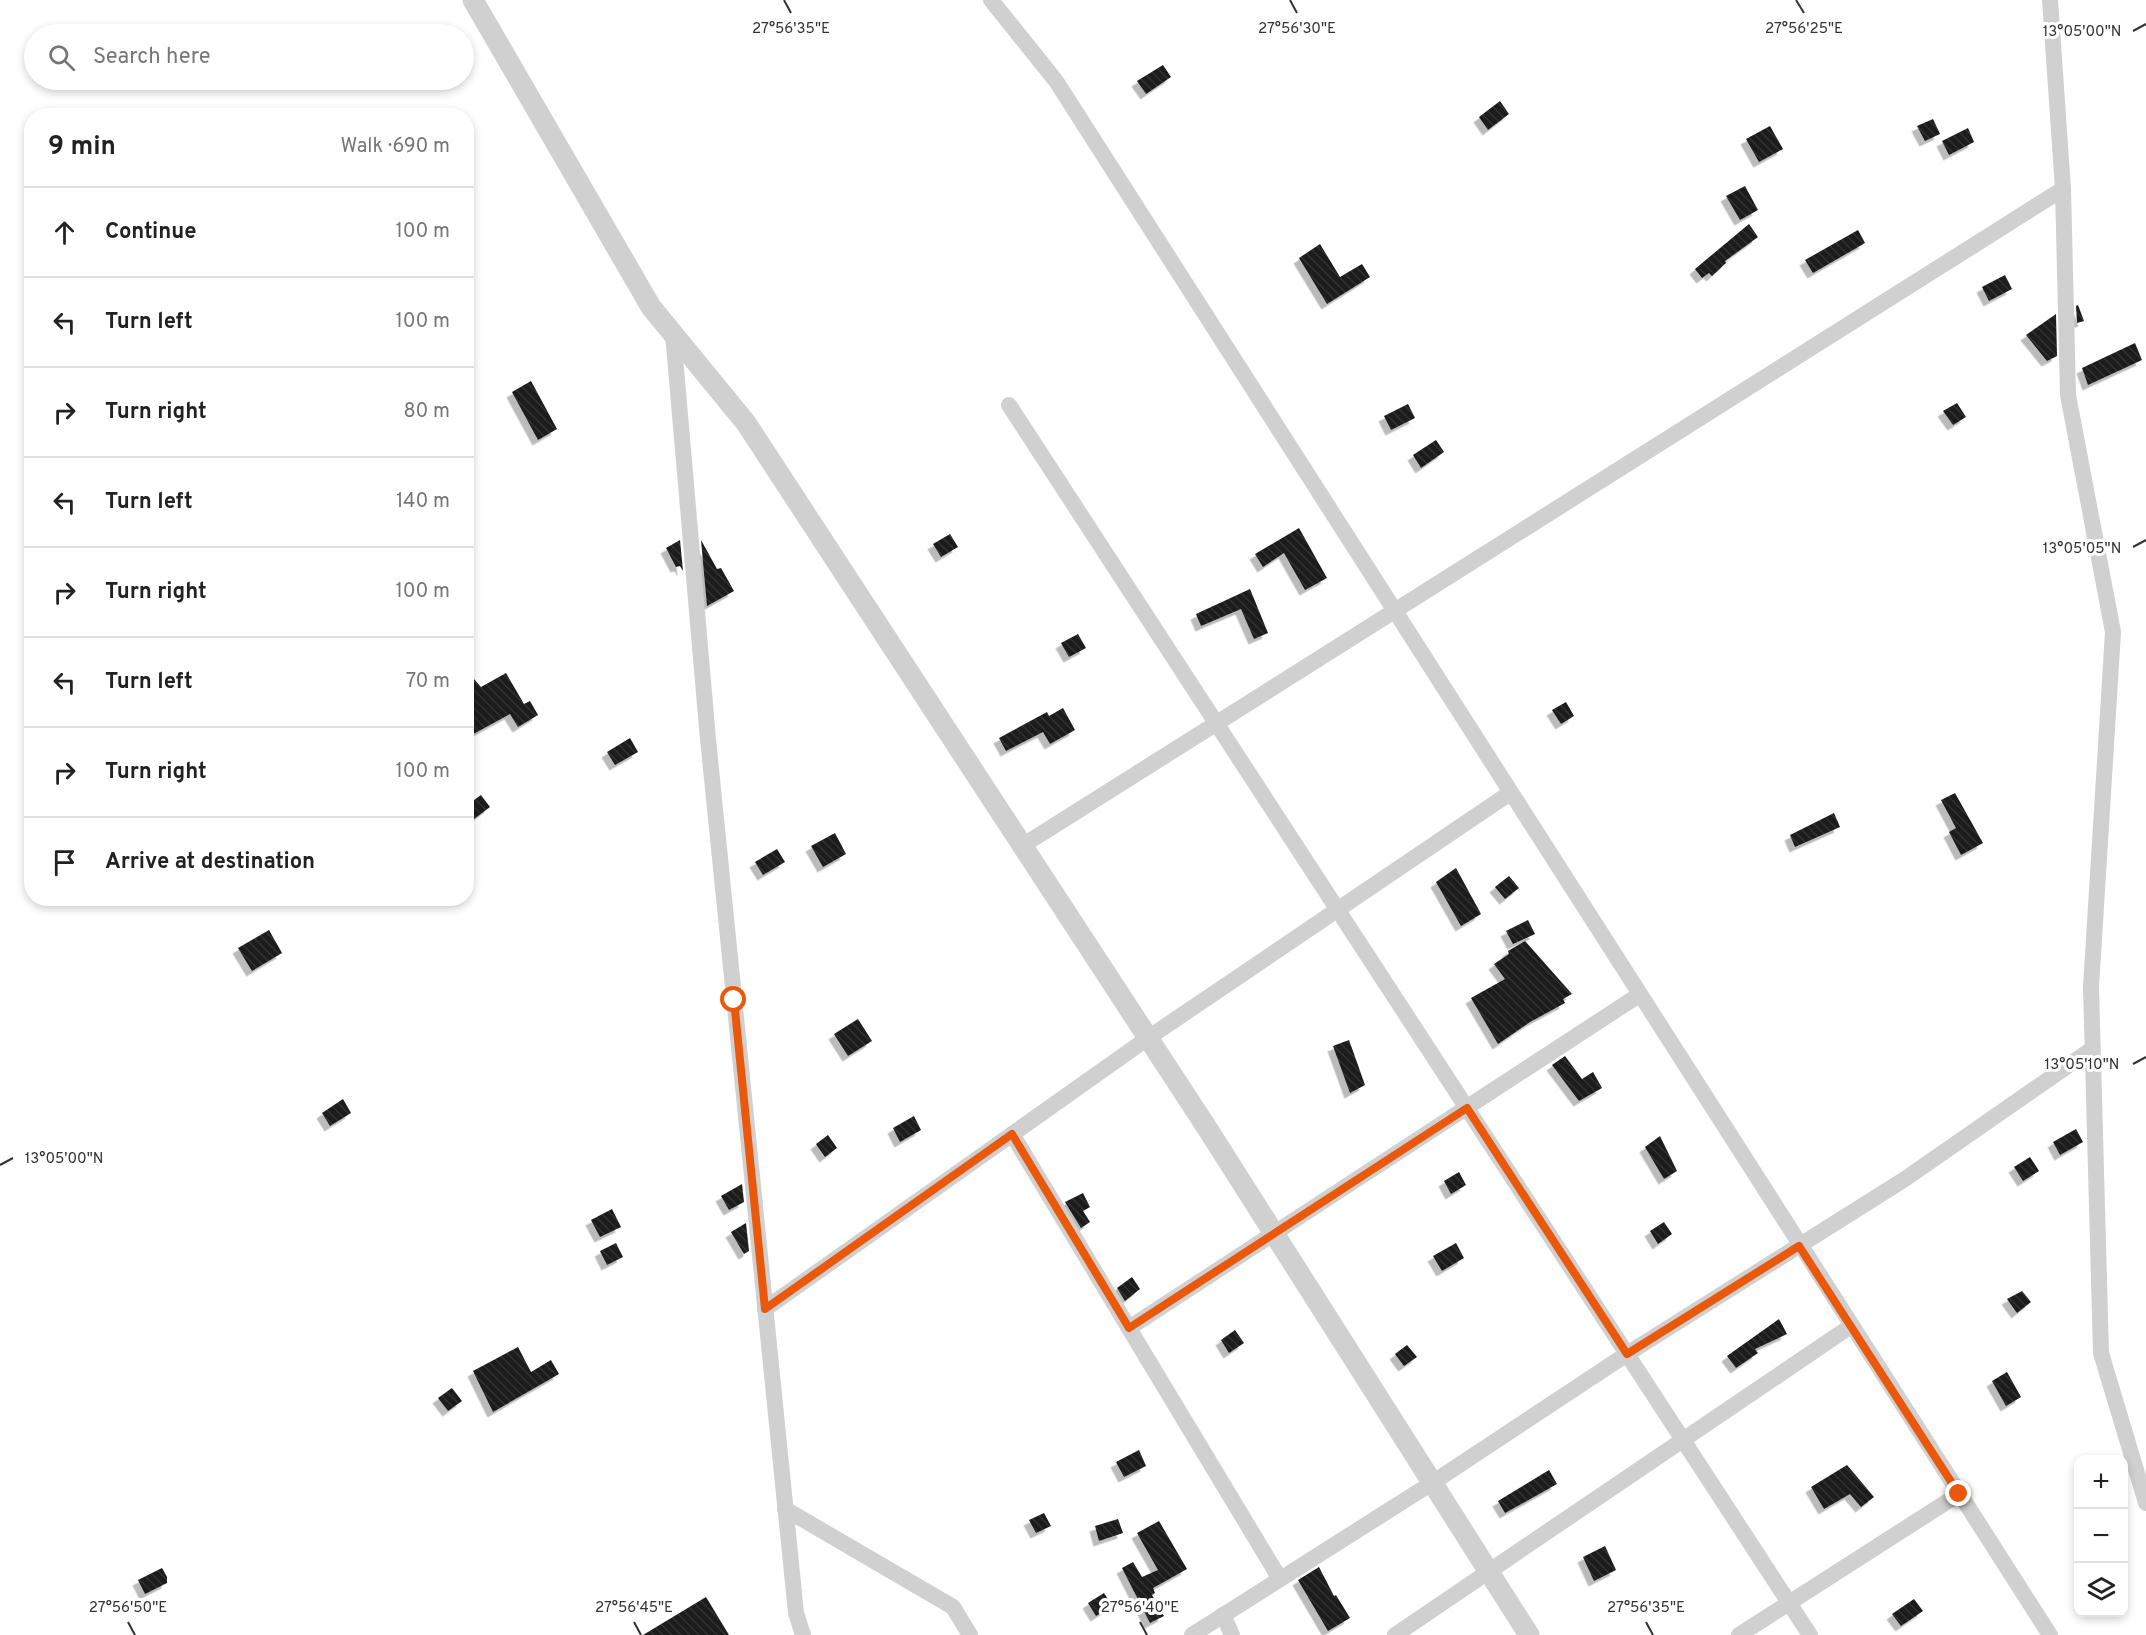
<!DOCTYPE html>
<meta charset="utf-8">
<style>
:root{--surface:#fff;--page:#f2f2f2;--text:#222;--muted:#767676;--line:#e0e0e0}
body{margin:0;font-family:Overpass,sans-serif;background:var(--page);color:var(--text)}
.controls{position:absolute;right:18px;bottom:18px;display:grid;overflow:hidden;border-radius:12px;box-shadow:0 3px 9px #0003}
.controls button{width:54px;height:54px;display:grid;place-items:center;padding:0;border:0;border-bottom:2px solid var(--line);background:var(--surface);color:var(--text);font:30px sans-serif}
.stop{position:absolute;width:18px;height:18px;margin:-14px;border:4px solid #ea580c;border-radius:50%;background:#fff}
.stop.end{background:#ea580c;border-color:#fff;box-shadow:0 2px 6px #0008}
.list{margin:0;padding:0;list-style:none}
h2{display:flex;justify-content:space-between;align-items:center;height:78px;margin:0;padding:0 24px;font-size:26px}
h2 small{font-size:20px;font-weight:400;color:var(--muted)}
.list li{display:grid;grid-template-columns:39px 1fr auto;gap:18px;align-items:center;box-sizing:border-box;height:90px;padding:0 24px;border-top:2px solid var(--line)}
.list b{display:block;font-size:22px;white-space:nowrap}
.list em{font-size:20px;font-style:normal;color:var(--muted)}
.icon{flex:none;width:33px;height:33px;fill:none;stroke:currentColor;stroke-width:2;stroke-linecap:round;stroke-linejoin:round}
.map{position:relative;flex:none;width:2146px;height:1635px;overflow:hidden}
.search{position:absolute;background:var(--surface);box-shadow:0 3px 9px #0003;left:24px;top:24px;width:450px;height:66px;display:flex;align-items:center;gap:15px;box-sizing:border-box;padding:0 21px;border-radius:33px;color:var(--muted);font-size:22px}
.panel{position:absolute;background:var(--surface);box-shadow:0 3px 9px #0003;left:24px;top:108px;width:450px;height:798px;border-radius:24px}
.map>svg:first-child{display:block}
.building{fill:url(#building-back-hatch);filter:url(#shadow)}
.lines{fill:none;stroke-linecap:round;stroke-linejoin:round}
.minor{stroke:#d0d0d0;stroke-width:16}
.tertiary{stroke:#d0d0d0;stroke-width:21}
.route{stroke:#ea580c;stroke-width:8}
.ticks{fill:none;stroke:#333;stroke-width:2}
.ticks-label{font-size:15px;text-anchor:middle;fill:#333;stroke:#fff;stroke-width:6;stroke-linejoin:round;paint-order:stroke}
</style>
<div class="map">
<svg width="2146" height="1635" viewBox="0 0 2146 1635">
<defs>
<pattern id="building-back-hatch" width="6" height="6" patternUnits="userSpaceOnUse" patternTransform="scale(1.5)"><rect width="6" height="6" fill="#1a1a1a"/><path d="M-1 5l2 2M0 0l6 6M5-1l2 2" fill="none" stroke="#333"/></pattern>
<filter id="shadow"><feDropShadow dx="-5.5" dy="5.5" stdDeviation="0" flood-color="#0004"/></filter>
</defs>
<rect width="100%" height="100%" fill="#fff"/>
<g class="building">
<polygon points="1163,65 1171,77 1146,94 1137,81"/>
<polygon points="1500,101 1509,114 1488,130 1479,117"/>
<polygon points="1933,119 1940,134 1925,141 1917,126"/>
<polygon points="1770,126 1783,149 1759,162 1746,139"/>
<polygon points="1968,128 1974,142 1949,155 1942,141"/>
<polygon points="1745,186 1758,210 1740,220 1726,196"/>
<polygon points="1749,224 1758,237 1725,261 1726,263 1712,276 1709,273 1702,278 1695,269"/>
<polygon points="1858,230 1865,243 1813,273 1805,260"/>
<polygon points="1320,244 1340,277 1362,264 1370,277 1327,304 1299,258"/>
<polygon points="2005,275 2012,289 1989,301 1982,287"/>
<polygon points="2078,305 2084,321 2077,323 2076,306"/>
<polygon points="2056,314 2057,356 2047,361 2026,335"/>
<polygon points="2135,343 2142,360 2088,385 2082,368"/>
<polygon points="531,381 557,429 538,440 512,392"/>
<polygon points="1957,403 1966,417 1953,425 1943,411"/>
<polygon points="1408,404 1415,418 1391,430 1384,416"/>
<polygon points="1436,440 1444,452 1421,468 1413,455"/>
<polygon points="1299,528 1327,578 1305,590 1284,553 1263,567 1255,554"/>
<polygon points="950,534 958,547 941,557 933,544"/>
<polygon points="680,540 683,571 680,566 676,567 666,548"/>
<polygon points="701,540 717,569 721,568 734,591 707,606"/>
<polygon points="1250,589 1268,633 1254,639 1241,609 1201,626 1196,614"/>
<polygon points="1078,634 1086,648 1069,657 1061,643"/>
<polygon points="466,670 481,687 506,673 524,704 530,701 538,715 518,727 510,714 466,738"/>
<polygon points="1566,702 1574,716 1561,724 1552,710"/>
<polygon points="1063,708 1075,730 1050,744 1043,732 1006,751 999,738 1047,712 1049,716"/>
<polygon points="630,738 638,752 615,765 607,752"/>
<polygon points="1955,793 1983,843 1961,855 1949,832 1956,828 1941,800"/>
<polygon points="481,795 490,807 466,825 466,806"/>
<polygon points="1834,813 1840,827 1795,847 1790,835"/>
<polygon points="835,833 846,854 823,867 811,846"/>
<polygon points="777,849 785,862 763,875 755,862"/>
<polygon points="1456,868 1481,914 1461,926 1436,882"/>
<polygon points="1509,876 1519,888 1505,899 1495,887"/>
<polygon points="1528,920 1535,934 1513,944 1506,931"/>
<polygon points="269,930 282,953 252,971 238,948"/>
<polygon points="1525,941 1572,994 1563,999 1565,1003 1530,1022 1498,1044 1471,998 1505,979 1494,964 1509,954 1508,951"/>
<polygon points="858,1019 872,1041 848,1056 834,1034"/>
<polygon points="1349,1040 1365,1085 1350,1093 1333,1046"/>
<polygon points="1565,1056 1582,1079 1593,1072 1602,1088 1579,1101 1552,1065"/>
<polygon points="343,1099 351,1113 330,1126 322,1113"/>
<polygon points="914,1116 921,1130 900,1142 893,1128"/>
<polygon points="2076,1129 2083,1142 2060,1155 2053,1142"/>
<polygon points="828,1135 837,1148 825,1157 816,1144"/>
<polygon points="1660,1136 1677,1171 1664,1179 1645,1147"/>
<polygon points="2030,1157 2039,1171 2023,1181 2014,1167"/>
<polygon points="1459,1172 1466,1185 1451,1194 1444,1181"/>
<polygon points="742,1184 744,1202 729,1210 721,1196"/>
<polygon points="1083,1193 1090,1207 1083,1211 1090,1222 1081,1228 1065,1202"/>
<polygon points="612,1209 621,1227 600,1237 591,1220"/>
<polygon points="1664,1222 1672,1234 1658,1244 1650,1231"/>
<polygon points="746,1223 749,1251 744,1254 731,1232"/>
<polygon points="616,1243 623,1257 607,1265 600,1251"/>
<polygon points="1456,1243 1464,1258 1442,1271 1433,1256"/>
<polygon points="1132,1277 1140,1289 1125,1301 1117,1288"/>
<polygon points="2022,1291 2031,1302 2017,1313 2007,1299"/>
<polygon points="1779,1319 1787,1334 1755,1349 1758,1353 1736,1368 1727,1356"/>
<polygon points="1235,1330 1244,1343 1229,1353 1221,1340"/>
<polygon points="1407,1345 1417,1357 1404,1366 1395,1354"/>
<polygon points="518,1347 531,1372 551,1360 559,1374 493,1412 473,1371"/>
<polygon points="2007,1372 2021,1397 2006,1406 1992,1381"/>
<polygon points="452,1388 462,1401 448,1411 438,1398"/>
<polygon points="1139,1450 1146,1466 1124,1477 1116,1462"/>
<polygon points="1847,1465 1874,1497 1861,1507 1850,1494 1824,1509 1811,1487"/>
<polygon points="1549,1470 1557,1484 1505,1513 1498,1501"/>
<polygon points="1044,1513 1051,1526 1036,1533 1029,1520"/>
<polygon points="1118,1519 1123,1533 1099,1541 1095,1526"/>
<polygon points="1159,1521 1187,1569 1153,1588 1155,1593 1152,1595 1164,1616 1150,1623 1122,1568 1133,1562 1142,1577 1158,1570 1137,1533"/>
<polygon points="1605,1546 1616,1570 1594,1581 1583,1557"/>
<polygon points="1319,1567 1334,1596 1336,1595 1350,1618 1328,1631 1298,1580"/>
<polygon points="162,1568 167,1577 167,1583 145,1594 138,1580"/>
<polygon points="1104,1593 1112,1606 1096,1616 1088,1603"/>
<polygon points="706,1597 729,1635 643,1635"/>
<polygon points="1914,1599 1923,1611 1901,1626 1892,1614"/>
</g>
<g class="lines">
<g class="minor">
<polyline points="991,0 1056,81 2050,1635"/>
<polyline points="2050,0 2063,189 2068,395 2113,632 2091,987 2101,1353 2146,1503"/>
<polyline points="673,334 708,739 796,1613 803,1635"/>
<polyline points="1009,405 1810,1635"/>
<polyline points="1022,846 2063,189"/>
<polyline points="1012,1134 1280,1579"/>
<polyline points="765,1309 1148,1038 1510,793"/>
<polyline points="1129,1328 1639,995"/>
<polyline points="785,1509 953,1607 970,1635"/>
<polyline points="1223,1615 1232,1635"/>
<polyline points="1192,1635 1432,1483 1627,1354 1905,1179 2092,1049"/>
<polyline points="1395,1635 1851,1326"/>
<polyline points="1739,1635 1959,1494"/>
</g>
<polyline class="tertiary" points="473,0 651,307 746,423 1209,1131 1529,1635"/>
</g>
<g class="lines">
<polyline class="route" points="734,1000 765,1309 1012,1134 1129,1328 1467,1108 1627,1354 1799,1246 1959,1494"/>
</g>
<path class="ticks" d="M784,0L791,13M1290,0L1297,13M1796,0L1804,13M2133,31L2146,24M2133,547L2146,540M2133,1064L2146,1057M0,1165L13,1158M128,1622L135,1635M634,1622L641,1635M1140,1622L1147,1635M1646,1622L1653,1635"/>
<g class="ticks-label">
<text x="791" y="33">27°56'35"E</text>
<text x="1297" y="33">27°56'30"E</text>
<text x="1804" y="33">27°56'25"E</text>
<text x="2082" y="36">13°05'00"N</text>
<text x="2082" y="553">13°05'05"N</text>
<text x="2082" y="1069">13°05'10"N</text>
<text x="64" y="1163">13°05'00"N</text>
<text x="128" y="1612">27°56'50"E</text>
<text x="634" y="1612">27°56'45"E</text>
<text x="1140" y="1612">27°56'40"E</text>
<text x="1646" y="1612">27°56'35"E</text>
</g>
</svg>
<div class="controls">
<button>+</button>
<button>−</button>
<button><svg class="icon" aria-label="layers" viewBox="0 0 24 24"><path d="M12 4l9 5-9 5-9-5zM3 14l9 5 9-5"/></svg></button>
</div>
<div class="stop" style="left:734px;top:1000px"></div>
<div class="stop end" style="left:1959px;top:1494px"></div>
<div class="search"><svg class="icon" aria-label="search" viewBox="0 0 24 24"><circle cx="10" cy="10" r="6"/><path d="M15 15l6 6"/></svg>Search here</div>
<section class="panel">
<h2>9 min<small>Walk · 690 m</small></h2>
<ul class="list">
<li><svg class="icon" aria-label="ahead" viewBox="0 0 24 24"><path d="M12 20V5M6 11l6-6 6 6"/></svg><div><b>Continue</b></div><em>100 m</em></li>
<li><svg class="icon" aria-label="left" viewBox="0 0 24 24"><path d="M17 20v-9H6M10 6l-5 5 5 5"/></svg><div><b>Turn left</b></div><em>100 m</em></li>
<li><svg class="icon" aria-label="right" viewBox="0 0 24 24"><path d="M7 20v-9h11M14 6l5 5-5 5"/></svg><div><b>Turn right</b></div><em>80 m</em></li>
<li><svg class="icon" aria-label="left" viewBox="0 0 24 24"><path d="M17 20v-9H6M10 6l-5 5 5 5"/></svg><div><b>Turn left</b></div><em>140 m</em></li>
<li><svg class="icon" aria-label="right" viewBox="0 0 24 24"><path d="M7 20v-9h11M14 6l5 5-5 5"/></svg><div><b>Turn right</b></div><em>100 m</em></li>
<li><svg class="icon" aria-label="left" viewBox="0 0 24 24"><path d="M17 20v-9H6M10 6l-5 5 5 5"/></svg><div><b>Turn left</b></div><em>70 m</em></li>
<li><svg class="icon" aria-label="right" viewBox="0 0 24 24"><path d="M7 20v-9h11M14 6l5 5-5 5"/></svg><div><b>Turn right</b></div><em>100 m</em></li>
<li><svg class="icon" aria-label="arrive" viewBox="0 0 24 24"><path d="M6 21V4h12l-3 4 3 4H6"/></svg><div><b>Arrive at destination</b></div></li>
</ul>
</section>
</div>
